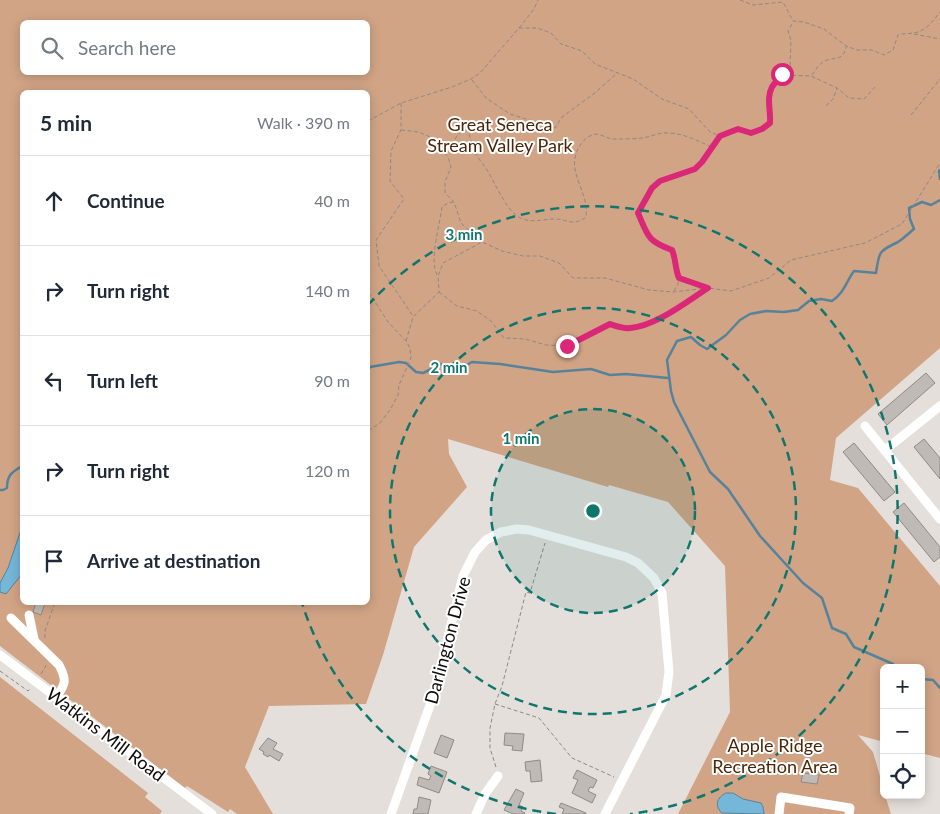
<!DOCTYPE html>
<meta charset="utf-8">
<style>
:root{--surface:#fff;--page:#f2f2f3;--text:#1f2937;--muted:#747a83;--line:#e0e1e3}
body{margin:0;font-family:Lato,sans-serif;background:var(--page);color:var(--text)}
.controls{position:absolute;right:15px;bottom:15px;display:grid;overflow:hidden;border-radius:8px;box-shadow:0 2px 12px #0003}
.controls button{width:45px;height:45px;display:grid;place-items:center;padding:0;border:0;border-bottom:1px solid var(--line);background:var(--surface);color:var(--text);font:25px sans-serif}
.stop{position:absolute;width:15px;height:15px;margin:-11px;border:4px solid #db2777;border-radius:50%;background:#fff}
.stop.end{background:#db2777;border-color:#fff;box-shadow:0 1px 5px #0008}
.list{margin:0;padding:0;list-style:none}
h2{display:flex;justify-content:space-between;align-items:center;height:65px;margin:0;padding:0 20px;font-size:21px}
h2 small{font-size:16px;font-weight:400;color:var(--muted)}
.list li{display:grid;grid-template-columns:32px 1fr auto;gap:15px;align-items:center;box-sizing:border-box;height:90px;padding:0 20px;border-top:1px solid var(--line)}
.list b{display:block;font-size:19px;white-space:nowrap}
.list em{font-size:16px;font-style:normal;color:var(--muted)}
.icon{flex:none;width:28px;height:28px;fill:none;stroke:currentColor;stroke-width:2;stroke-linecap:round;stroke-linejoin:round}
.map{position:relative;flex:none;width:940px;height:814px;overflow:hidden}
.search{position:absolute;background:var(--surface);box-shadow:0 2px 12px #0003;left:20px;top:20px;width:350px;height:55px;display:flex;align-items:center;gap:12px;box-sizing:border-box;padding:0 18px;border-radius:8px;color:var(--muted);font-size:19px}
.panel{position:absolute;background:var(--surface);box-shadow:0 2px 12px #0003;left:20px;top:90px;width:350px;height:515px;border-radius:8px}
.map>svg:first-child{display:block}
.green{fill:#d1a485;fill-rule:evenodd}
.water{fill:#76b6d9;stroke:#56839b}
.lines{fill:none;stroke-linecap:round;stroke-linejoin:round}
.stream{stroke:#56839b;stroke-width:2.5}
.building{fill:#bfbab6;stroke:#8f8a86}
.path{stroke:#8d8986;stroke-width:1;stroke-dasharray:4 2.5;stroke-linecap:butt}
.minor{stroke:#fff;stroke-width:9}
.route{stroke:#db2777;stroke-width:6}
.ring{fill:none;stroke:#0f766e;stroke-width:2.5;stroke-dasharray:9 6}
.labels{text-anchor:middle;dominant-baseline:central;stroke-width:4;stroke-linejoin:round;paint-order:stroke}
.park-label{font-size:18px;fill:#4a2608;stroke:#fff}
.street-label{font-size:18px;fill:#0d0b0a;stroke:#fff}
.centre{fill:#0f766e;stroke:#fff;stroke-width:2.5}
.ring-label{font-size:15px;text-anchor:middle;font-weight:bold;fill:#0f766e;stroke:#fff;stroke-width:4;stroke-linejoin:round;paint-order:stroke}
</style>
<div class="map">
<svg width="940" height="814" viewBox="0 0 940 814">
<rect width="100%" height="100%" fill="#e5dfdb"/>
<g class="green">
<path d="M0,0H940V348L836,438L830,480L858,488L940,586V758L921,753V668H884V742L858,735L873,752L884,790V795H885L891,814H678L730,712L725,566L668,502L609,485L608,487L448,439L449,454L467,487L414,547L383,655L366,704L269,706L245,767L273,814H237L230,809L228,812L187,786L185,788L0,646ZM22,22H368V72H22ZM22,92H368V602H22Z"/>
<polygon points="0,677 148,793 145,797 162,811 160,814 0,814"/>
</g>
<g class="water">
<polygon points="22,527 22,574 6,594 0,592 0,583 8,568"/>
<path d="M726,793H733L743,799L761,803L763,807L764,814L722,813C714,806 717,797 726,793Z"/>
</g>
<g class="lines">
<g class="stream">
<polyline points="940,170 939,171 940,179"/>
<polyline points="368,371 370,367 399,362 406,363 416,372 423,373 442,364 454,372 472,362 500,364 553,372 591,369 610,375 626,374 668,378"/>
<path d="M0,490H3L7,488C7,475 12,472 22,466"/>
<path d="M895,668L893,664L854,647L846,634L832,628L822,598L803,583L760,536L728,489L710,472L674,402L671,391L667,360L677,341L691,337L700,345L707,349L726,335L740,320L750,314L766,311L784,312L798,310L809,301L821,299L832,301C844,293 846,282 854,271L876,273C879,251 879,251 898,242C904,238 909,233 914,229L910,219L909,208L922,202L931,205L940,200"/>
<polyline points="921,679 933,680 940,688"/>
</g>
</g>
<g class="building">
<polygon points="926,373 935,383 887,425 878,414"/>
<polygon points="924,439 940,458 940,479 914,447"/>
<polygon points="854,443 895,492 884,501 843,452"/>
<polygon points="904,503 940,547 940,557 934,562 893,512"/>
<polygon points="36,602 45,603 41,615 33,612"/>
<polygon points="505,733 524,734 522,751 512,750 513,746 504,745"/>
<polygon points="441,735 454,740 447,758 434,753"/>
<polygon points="268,738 277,743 273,749 283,754 279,761 269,755 268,757 263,754 264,752 259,749"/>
<polygon points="540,760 542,781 531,782 530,771 526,771 525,762"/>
<polygon points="431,766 447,772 439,793 417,785 419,777 429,780 431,776 428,774"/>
<polygon points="577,770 597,780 593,788 590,787 588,791 596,795 592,803 572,793 578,780 573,778"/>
<polygon points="803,773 819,775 817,784 801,782"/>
<polygon points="516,789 524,793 519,805 523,807 521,811 525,813 524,814 513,814 504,810"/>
<polygon points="419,797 431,800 428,814 413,814 414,809 417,809"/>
<polygon points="561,803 586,813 586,814 562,814 564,809 559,807"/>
</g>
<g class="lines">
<g class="path">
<path d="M740,0L753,5L783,2L793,21L804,22L824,29L846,46L857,50H872L884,55L893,50L898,35C904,33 909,34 914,33C926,31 933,21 940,12"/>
<path d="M519,28H537L551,33L561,44L582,51L595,64L633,79L662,99L689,109L710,132L720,136L738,129L751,133L762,129L770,123C771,98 763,96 783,75L811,76L837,88L849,98L864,99L875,87"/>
<polyline points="914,34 940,39"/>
<polyline points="782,75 790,68 791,40 788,31 793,22"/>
<path d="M812,75C816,69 820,62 827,60C838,57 843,60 846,47"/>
<polyline points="472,80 486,98 510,114 555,128 562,117 596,92 616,74"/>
<polyline points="401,103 401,130 391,151 390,181 404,199 376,240 379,266 413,316"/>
<polyline points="826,106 833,99 837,88"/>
<polyline points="911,115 940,79"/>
<polyline points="368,121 401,103 452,87 471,79 480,73 519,28 534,9 538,0"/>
<polyline points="401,130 419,132 430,137 448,157 451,167 445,182 445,193 454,202 461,223 481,241"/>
<path d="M440,149L451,146L458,134L466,130C473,139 471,146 476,154C479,160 484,165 487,170C496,184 507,214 523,219C534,223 543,219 554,219C568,219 573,227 586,217C589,195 571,176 575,158C576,150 583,139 590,136C599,130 606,140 615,139C623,139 634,139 642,138C651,137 659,132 668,133C683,133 698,141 712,147"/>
<path d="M437,275C429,260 440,224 442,207L448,203L453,202"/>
<path d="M706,287L679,278C675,269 676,259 672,250C647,241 648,236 638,213L652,188L660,181L695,169L702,162L720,136"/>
<polyline points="674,291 678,284 679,279"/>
<polyline points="439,292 457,306 477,311 491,321 504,338 525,339 546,345 567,346 611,324 628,329 646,325 668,313 708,288 731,291 769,278 791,260 865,243 902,224 940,163"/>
<polyline points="368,293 370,294 388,322 406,341 410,348 411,358 399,385 398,395 390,410 380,423 368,431"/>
<polyline points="406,341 413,317 439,292 438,276 443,263 482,242 502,251 523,256 540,256 559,263 573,278 605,278 649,290 673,292 707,288"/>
<polyline points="45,638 45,631 55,602"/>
<polyline points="0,671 28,691 30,689"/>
<polyline points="41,674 47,664"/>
<polyline points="495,704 539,718 572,758 614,777"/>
<polyline points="496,767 490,748 490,728 495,704 502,686 526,592 530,593 545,543"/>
</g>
<g class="minor">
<polyline points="865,426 940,519"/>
<polyline points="885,450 940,406"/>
<polyline points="29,615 34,639"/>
<path d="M11,618L59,665C67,680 66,684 56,697"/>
<polyline points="0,655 212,814"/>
<polyline points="391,814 434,694 463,576 475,552 486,540 501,532 517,529 529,530 626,557 638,563 654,578 662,593 669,672 666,695 605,814"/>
<polyline points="476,814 485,794 498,776"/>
<polyline points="779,814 781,797 850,808 849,814"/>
</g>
</g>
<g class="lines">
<path class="route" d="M567,346L610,324C616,326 624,329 630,328C656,326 686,302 708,288L679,278C675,269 676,259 672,250C647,241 648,236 638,213L652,188L660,181L695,169L702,162L720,136L738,129L751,133L762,129L770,123C771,111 766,98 772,87C775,82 780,79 782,74"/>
</g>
<circle cx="593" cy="511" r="102" fill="#0f766e" fill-opacity=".12"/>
<g class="ring">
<circle cx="593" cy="511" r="102"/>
<circle cx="593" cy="511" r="203"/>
<path d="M556 814A305 305 0 0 1 302 603M368 305A305 305 0 1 1 630 814"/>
</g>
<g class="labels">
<g class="park-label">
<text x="500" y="124">Great Seneca<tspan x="500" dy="21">Stream Valley Park</tspan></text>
<text x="775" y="745">Apple Ridge<tspan x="775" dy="21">Recreation Area</tspan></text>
</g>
<g class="street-label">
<text transform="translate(447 640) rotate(-75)">Darlington Drive</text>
<text transform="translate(106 734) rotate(37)">Watkins Mill Road</text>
</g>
</g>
<circle cx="593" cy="511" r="8" class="centre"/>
<g class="ring-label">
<text x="464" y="240">3 min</text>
<text x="449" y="373">2 min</text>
<text x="521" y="444">1 min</text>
</g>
</svg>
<div class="controls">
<button>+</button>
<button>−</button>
<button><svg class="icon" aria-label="locate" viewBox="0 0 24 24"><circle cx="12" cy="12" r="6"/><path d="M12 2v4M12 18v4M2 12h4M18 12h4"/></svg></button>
</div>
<div class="stop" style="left:782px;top:74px"></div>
<div class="stop end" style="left:567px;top:346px"></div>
<div class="search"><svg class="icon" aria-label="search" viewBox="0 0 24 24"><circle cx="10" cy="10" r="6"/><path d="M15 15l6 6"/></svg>Search here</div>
<section class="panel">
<h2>5 min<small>Walk · 390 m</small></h2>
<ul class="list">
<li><svg class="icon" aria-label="ahead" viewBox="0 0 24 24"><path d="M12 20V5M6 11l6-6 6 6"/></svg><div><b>Continue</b></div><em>40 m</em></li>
<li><svg class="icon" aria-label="right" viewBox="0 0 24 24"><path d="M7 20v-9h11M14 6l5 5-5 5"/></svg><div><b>Turn right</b></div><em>140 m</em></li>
<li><svg class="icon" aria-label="left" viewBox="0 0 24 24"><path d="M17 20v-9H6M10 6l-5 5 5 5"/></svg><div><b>Turn left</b></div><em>90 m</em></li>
<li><svg class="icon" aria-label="right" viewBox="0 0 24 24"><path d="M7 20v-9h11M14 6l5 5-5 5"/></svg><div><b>Turn right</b></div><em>120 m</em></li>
<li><svg class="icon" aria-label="arrive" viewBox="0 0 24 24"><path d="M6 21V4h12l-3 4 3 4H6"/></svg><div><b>Arrive at destination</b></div></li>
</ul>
</section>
</div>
